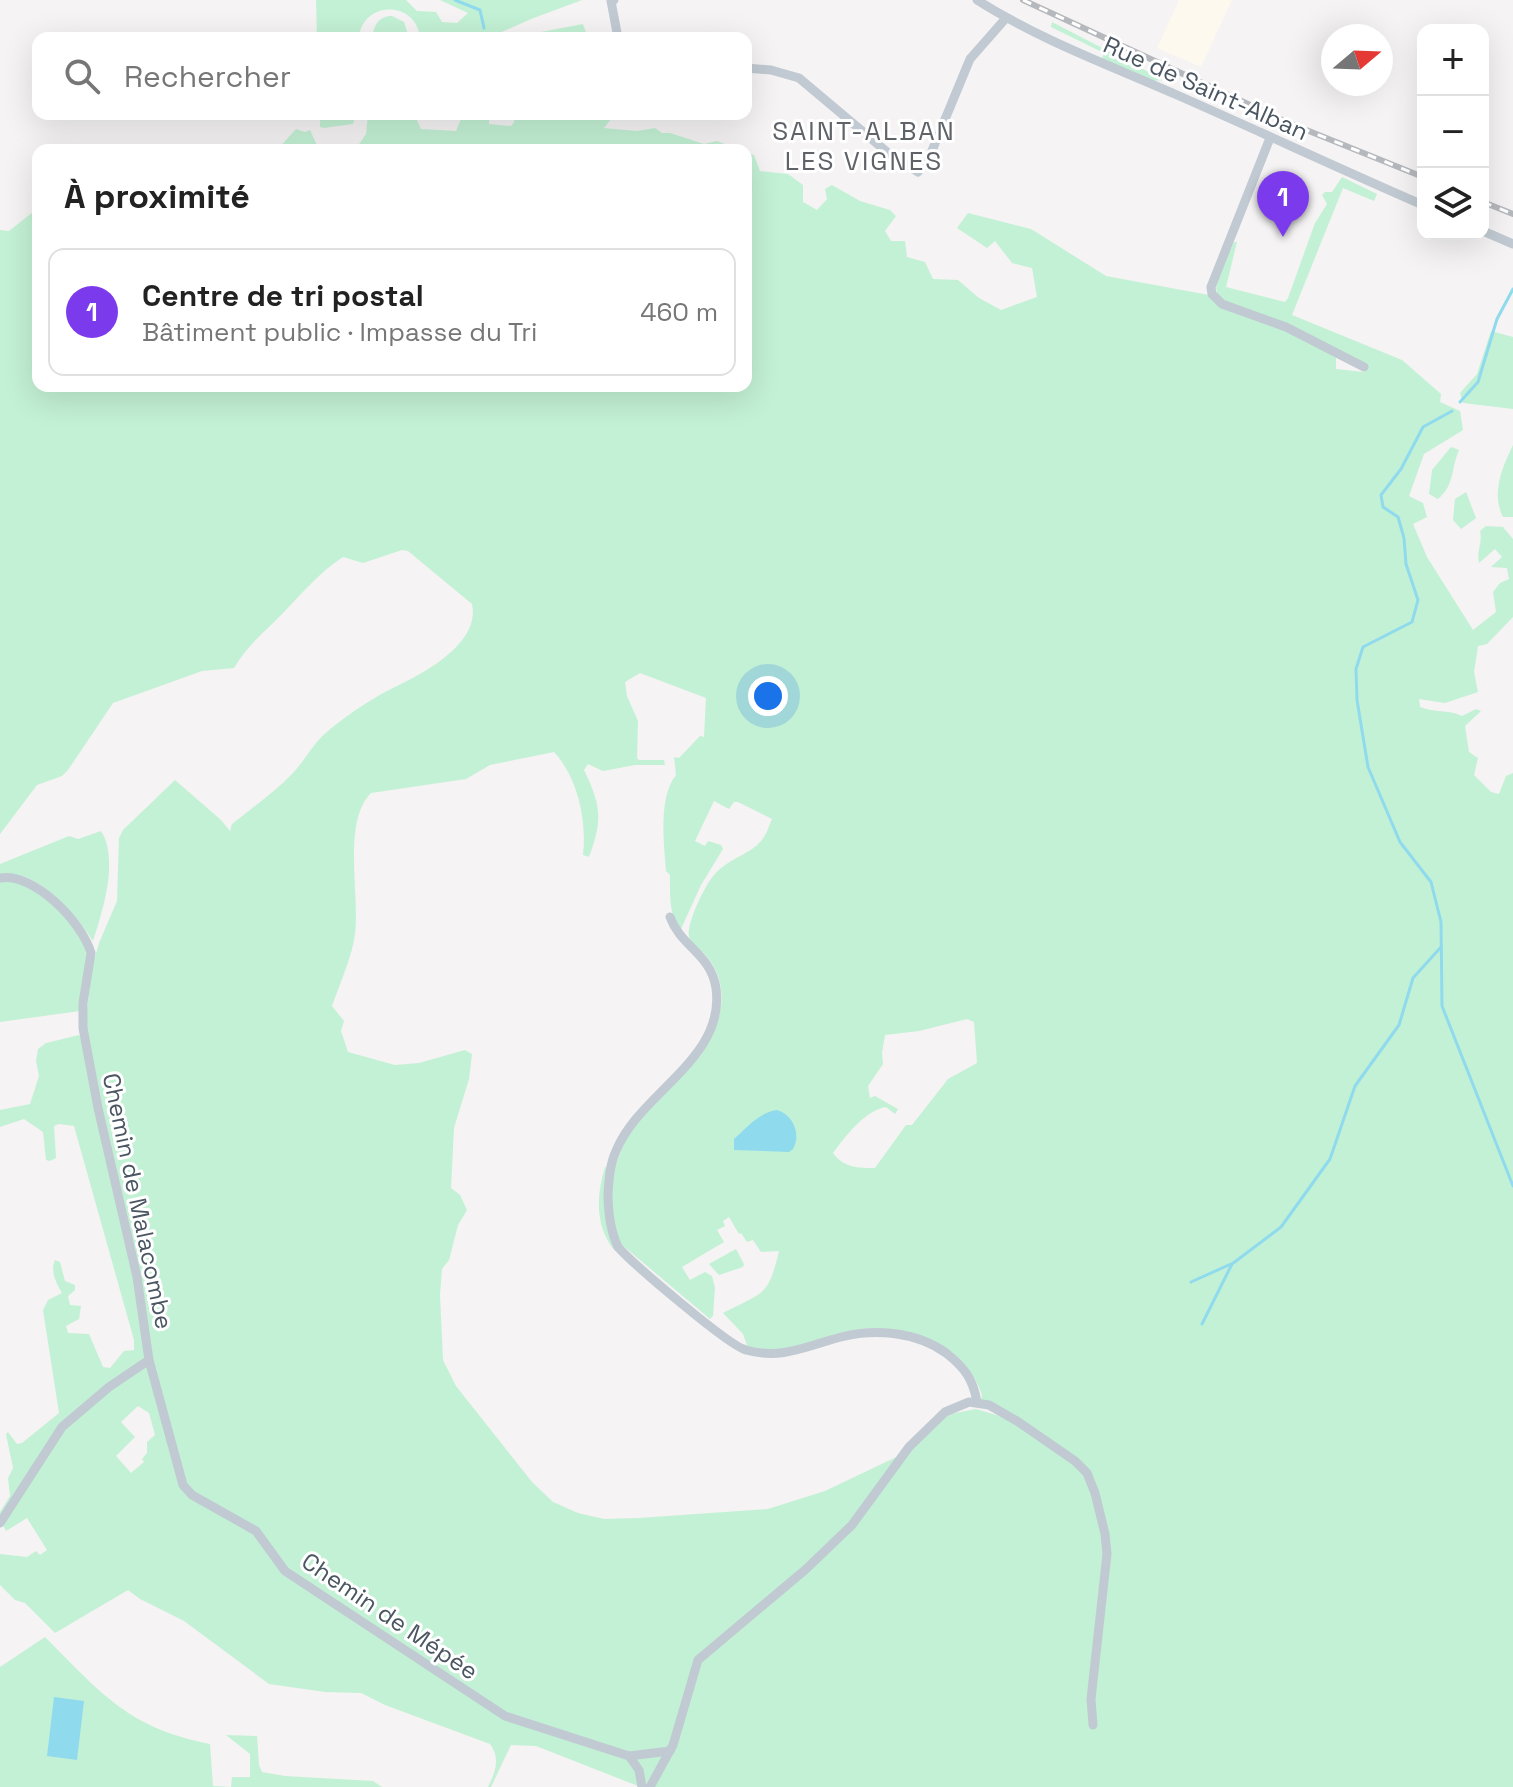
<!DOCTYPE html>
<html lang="fr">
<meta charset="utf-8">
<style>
:root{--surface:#fff;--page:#f2f2f2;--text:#222;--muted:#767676;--line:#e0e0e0;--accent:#7c3aed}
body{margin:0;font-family:"Space Grotesk",sans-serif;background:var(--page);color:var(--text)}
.controls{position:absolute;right:24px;top:24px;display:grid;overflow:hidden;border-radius:16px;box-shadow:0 8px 32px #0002}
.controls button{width:72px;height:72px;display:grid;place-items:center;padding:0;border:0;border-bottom:2px solid var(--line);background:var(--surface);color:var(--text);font:40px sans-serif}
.compass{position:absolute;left:1321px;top:24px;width:72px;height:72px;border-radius:50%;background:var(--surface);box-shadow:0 8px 32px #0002;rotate:71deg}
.you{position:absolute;left:768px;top:696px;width:28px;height:28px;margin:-20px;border:6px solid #fff;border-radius:50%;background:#1a73e8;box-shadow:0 0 0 12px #1a73e833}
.badge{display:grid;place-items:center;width:52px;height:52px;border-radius:50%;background:var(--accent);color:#fff;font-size:26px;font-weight:700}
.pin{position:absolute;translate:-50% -66px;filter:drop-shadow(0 2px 4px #0008)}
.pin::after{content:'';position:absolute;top:42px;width:28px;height:24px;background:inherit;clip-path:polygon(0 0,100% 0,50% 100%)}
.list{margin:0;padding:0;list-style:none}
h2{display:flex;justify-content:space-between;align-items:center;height:104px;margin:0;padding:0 32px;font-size:34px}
h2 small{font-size:26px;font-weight:400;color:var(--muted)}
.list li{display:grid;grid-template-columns:52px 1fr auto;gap:24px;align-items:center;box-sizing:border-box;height:128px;margin:0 16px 16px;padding:0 16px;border:2px solid var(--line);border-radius:16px}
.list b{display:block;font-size:30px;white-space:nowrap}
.list p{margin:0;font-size:26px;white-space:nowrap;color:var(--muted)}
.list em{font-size:26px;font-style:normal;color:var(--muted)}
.icon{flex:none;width:44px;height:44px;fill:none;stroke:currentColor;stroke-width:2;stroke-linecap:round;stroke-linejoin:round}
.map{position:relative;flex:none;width:1513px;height:1787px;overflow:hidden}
.search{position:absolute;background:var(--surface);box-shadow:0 8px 32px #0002;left:32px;top:32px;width:720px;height:88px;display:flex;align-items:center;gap:20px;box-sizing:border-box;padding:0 28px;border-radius:16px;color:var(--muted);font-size:30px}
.panel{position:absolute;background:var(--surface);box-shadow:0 8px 32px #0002;left:32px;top:144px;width:720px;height:248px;border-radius:16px}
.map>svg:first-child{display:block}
.commercial{fill:#fdf9ef}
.green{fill:#c3f1d5;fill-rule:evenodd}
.water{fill:#90daee}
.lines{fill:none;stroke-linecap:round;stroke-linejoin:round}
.stream{stroke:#90daee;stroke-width:3}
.street{stroke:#c1cad2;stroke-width:9}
.rail-casing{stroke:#b5b8bd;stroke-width:6}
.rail{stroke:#fff;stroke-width:3;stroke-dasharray:9;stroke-linecap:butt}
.labels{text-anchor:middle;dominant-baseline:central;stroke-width:6;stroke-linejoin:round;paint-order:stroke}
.street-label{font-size:24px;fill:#4a5661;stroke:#fff}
.neighbourhood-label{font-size:26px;letter-spacing:2px;fill:#5f6368;stroke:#fff}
</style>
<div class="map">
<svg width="1513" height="1787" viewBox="0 0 1513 1787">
<rect width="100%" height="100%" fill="#f5f3f3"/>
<polygon class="commercial" points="1179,0 1232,0 1201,67 1157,48"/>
<g class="green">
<path d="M316,0H406L417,11L436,12L442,22L457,23L468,13L440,0H582L531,19L488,38H420C417,0 362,0 359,38H317Z"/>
<path d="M392,16L404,22L409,38H372C374,26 378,16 392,16Z"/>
<polygon points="1052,22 1164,80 1153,81 1102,59 1104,53 1051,27"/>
<polygon points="583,24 588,38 531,38 536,33"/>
<polygon points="320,114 356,114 353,124 324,128 320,127"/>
<polygon points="368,114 414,114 421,129 456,131 463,114 489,114 489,124 511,126 514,122 515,114 615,114 604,128 637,131 655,128 662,133 670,133 704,144 717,141 740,150 355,150 366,134"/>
<polygon points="296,129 305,132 310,130 319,150 277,150"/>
<path d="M746,152L754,155L760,171L788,174L803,185V202L817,210L827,199L825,189L832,185L860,201L890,210L896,216L885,231L891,241H905L907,257L925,262L933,279L958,280L979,298L1001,310L1037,297L1032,268L1012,263L995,241L987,248L957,228L968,213L1031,229L1106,276L1209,295L1225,309L1288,331L1336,357V369L1364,372L1368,366L1287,324L1224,303C1205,287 1226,261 1234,242H1237L1226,287L1285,302L1288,298L1315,223L1327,204L1322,195L1325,192H1332L1342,177L1377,194L1374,201L1343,188L1292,315L1402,360L1441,394L1440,402L1460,411L1463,430L1424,454L1409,496L1423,503L1427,517L1413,524L1427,557L1473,630L1496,612L1493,592L1500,583L1509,579L1507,568L1491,567L1502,557L1495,549L1479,563C1476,551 1483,543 1480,531L1486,526L1503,527L1513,539V617L1487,644L1478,646L1474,672L1478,692L1445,703L1419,699L1420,707C1436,713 1447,709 1462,716L1476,709L1481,711L1465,726L1469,752L1478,758L1474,775L1491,792L1499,794L1506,776L1513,773V1787H654L638,1786L536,1746L511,1745L491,1787H488C495,1773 501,1758 490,1744L385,1705L361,1693L325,1692L269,1684L184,1621L140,1599L128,1590L55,1633L25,1603L15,1600L0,1585V1554L27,1557L36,1551L40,1555L47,1550L27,1518L6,1531L3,1525L48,1451L44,1450L0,1519V1512L10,1496L8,1478L13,1468L6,1434L8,1432L17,1444L22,1443L59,1413L43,1310L48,1300L62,1293C56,1283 50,1271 55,1260L60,1262L65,1281L75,1285V1290L68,1296L70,1305L81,1306L79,1319L66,1326L68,1333L89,1334L103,1367L110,1368L124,1351L134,1350V1340L74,1126L59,1124L54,1126L56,1158L50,1161L46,1160L43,1132L24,1119L0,1127V1110L30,1104L39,1076L36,1061L38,1049L46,1043L79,1035L84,1037L92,968L99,943L117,901L119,838L123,830L175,780L221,820L230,831L232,824C252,808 275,792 293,773C305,760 314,742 328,731C343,718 371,699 389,690C419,676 481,645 472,604L408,551L402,550L363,563L343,557C320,572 303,592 284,612C266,631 248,644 234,668L202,671L113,703L68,770L62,776L37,785L0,834V230L9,231L38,208V386H746ZM640,673L706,698L704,737L700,736L679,758L674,757L676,775C658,798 664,843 666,871L670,875C670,893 669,911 678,928L681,929L701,885L723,849L721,845L708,841L705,846L695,841L714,801L729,809L734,802H738L772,819C769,826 766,836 761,841C751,853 732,858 720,869C707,879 692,913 689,929C686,944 700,947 708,958C732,989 721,1025 701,1055L628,1133L614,1169L605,1167C596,1196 595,1227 615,1251L621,1244L710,1319L713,1316L715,1288L712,1276L705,1272L690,1280L682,1267L724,1242L717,1230L725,1226L723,1221L729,1217L739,1234L741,1233L747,1242L753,1240L761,1252L779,1251C768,1297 764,1292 723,1313L743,1334L748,1348C795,1355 819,1334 862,1329C910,1324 967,1347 982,1395L981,1400L1018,1417L1013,1420L976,1409L950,1414L928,1429L909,1451L825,1491L768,1509L639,1518L604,1519L578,1513L553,1502L532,1482L456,1386L443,1360L440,1295L442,1269L449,1260L458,1225L467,1210L460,1195L451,1188L454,1128L469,1079L472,1054L465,1050L419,1063L395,1065L348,1052L341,1031L344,1021L332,1006C340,983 352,957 355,934C360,895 342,822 371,793L466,779L490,765L554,752C578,777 587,822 583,855L589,857C603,820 601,805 584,770L588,764L603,771L635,765H665L664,760H639L637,758L638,721L627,696L625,682ZM967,1019L974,1022L977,1063L948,1079L912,1125H906L875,1168C858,1168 844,1168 833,1153C845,1137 865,1110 886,1107L895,1114L898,1109L875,1096L870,1098L868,1086L883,1064L882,1053L885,1035L919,1031ZM138,1406L149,1413L155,1435L147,1442V1453L142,1459L144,1462L131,1473L116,1456L135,1437L121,1422Z"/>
<polygon points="1491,331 1513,337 1513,409 1463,403 1460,393 1477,374"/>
<path d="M1513,445V517H1503C1491,493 1502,468 1513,445Z"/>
<path d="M1451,447L1459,450C1451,468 1455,485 1438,499L1429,494L1432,470Z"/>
<polygon points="1466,492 1476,518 1461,529 1453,520 1455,499"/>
<path d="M101,831C119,859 103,910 93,941C76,915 53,888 23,876L20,882C44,896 78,918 85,948C89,967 82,991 80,1011L0,1022V864L69,836L78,839Z"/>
<polygon points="736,1249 744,1264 743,1267 719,1275 709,1264"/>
<path d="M45,1637C101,1693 128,1728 210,1744L213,1786L231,1787L232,1777H250V1754L226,1735L257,1736L259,1765L262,1772L285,1776L373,1781L382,1787H0V1667Z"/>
</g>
<g class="water">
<path d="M777,1110C794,1115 801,1135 793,1149L789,1152L734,1150V1139C747,1128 758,1113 777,1110Z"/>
<polygon points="54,1697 84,1701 77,1760 47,1756"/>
</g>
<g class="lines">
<g class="stream">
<polyline points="455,0 480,10 484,28"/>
<polyline points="1460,402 1478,382 1497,319 1513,289"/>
<polyline points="1452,411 1423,427 1401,469 1381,495 1383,507 1398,517 1404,538 1406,564 1418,600 1412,622 1363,647 1356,669 1357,700 1368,767 1400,842 1431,882 1441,922 1442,1006 1513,1186"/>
<polyline points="1191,1282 1231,1264"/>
<polyline points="1202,1324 1232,1264 1281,1227 1330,1159 1355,1086 1399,1025 1413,978 1441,947"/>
</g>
<g class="street">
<polyline points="614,0 611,1 618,38"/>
<path d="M977,0C1040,40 1109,65 1177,95C1259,131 1340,169 1423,205"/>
<polyline points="746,68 771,70 799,78 887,152 918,172 929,158 970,59 1006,18"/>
<polyline points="1270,138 1211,287 1212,294 1222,304 1286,327 1364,367"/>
<polyline points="1483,231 1513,244"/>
<path d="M0,878C34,872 82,922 91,953L83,1003V1028L98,1108L137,1277L149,1360L183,1485L192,1495L256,1531L285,1571L505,1716L629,1756L639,1770L642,1787"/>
<path d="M670,917C681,947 711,954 716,988C726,1059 640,1092 616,1151C610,1164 609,1179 608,1193C608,1212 610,1230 618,1247C633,1264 729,1346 746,1350C781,1360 807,1346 841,1337C875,1328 917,1332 946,1353C965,1368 973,1379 977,1402"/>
<polyline points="0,1523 62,1427 109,1387 149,1360"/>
<polyline points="629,1756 670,1751"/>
<polyline points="650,1787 673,1745 698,1660 805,1570 852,1525 909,1447 945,1412 969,1402 989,1405 1017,1421 1075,1461 1087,1473 1095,1493 1105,1534 1107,1554 1091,1699 1093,1725"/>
</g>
<defs>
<g id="rail">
<polyline points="1023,0 1289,123 1423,177"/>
<polyline points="1483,202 1513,214"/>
</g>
</defs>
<use href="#rail" class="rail-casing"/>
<use href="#rail" class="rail"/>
</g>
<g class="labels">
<g class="street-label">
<text transform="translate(1206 88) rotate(24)">Rue de Saint-Alban</text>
<text transform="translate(138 1201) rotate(78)">Chemin de Malacombe</text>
<text transform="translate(390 1616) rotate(34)">Chemin de Mépée</text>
</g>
<g class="neighbourhood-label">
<text x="864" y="131">SAINT-ALBAN<tspan x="864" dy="30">LES VIGNES</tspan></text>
</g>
</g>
</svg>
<div class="controls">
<button>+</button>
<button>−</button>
<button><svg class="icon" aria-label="layers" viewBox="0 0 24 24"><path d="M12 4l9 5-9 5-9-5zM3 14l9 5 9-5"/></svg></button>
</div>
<svg class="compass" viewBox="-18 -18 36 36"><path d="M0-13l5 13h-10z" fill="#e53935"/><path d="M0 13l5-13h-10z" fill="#767676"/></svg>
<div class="you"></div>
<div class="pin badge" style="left:1283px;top:237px">1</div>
<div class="search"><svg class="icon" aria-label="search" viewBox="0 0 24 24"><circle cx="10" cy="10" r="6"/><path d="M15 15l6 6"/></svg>Rechercher</div>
<section class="panel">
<h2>À proximité<small></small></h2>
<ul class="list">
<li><span class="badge">1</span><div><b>Centre de tri postal</b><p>Bâtiment public · Impasse du Tri</p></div><em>460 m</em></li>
</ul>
</section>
</div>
